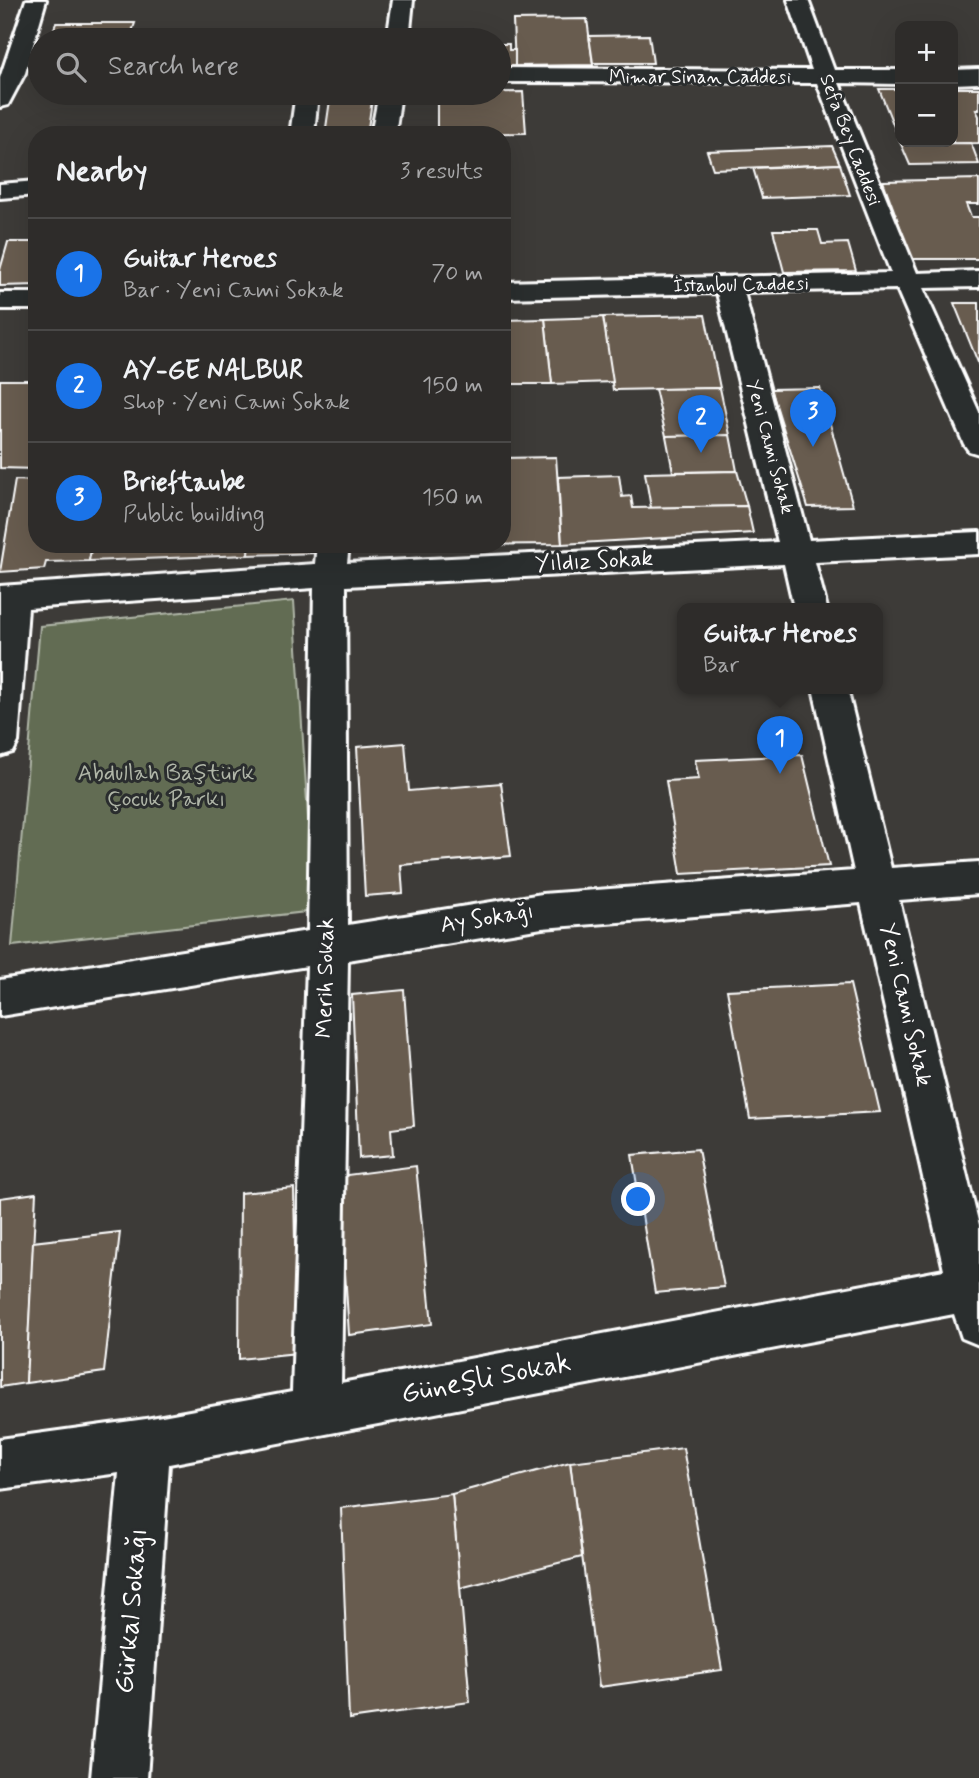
<!DOCTYPE html>
<meta charset="utf-8">
<style>
:root{--surface:#2e2c2a;--page:#363432;--text:#f1f3f6;--muted:#a7a7a8;--line:#494847;--accent:#1a73e8}
body{margin:0;font-family:Mynerve,sans-serif;background:var(--page);color:var(--text)}
.controls{position:absolute;right:21px;top:21px;display:grid;overflow:hidden;border-radius:14px;box-shadow:0 7px 28px #0002}
.controls button{width:63px;height:63px;display:grid;place-items:center;padding:0;border:0;border-bottom:2px solid var(--line);background:var(--surface);color:var(--text);font:35px sans-serif}
.you{position:absolute;left:639px;top:1200px;width:24px;height:24px;margin:-18px;border:5px solid #fff;border-radius:50%;background:#1a73e8;box-shadow:0 0 0 10px #1a73e833}
.badge{display:grid;place-items:center;width:46px;height:46px;border-radius:50%;background:var(--accent);color:#fff;font-size:23px;font-weight:700}
.pin{position:absolute;translate:-50% -58px;filter:drop-shadow(0 2px 4px #0008)}
.pin::after{content:'';position:absolute;top:37px;width:24px;height:21px;background:inherit;clip-path:polygon(0 0,100% 0,50% 100%)}
.popup{position:absolute;left:677px;top:603px;width:206px;height:91px;box-sizing:border-box;display:grid;place-content:center;border-radius:14px;background:var(--surface);filter:drop-shadow(0 2px 5px #0005);font-size:23px;white-space:nowrap;color:var(--muted)}
.popup b{font-size:26px;color:var(--text)}
.popup::after{content:'';position:absolute;left:50%;top:100%;margin-left:-14px;border:14px solid transparent;border-top-color:var(--surface)}
.list{margin:0;padding:0;list-style:none}
h2{display:flex;justify-content:space-between;align-items:center;height:91px;margin:0;padding:0 28px;font-size:30px}
h2 small{font-size:23px;font-weight:400;color:var(--muted)}
.list li{display:grid;grid-template-columns:46px 1fr auto;gap:21px;align-items:center;box-sizing:border-box;height:112px;padding:0 28px;border-top:2px solid var(--line)}
.list b{display:block;font-size:26px;white-space:nowrap}
.list p{margin:0;font-size:23px;white-space:nowrap;color:var(--muted)}
.list em{font-size:23px;font-style:normal;color:var(--muted)}
.icon{flex:none;width:38px;height:38px;fill:none;stroke:currentColor;stroke-width:2;stroke-linecap:round;stroke-linejoin:round}
.map{position:relative;flex:none;width:979px;height:1778px;overflow:hidden}
.search{position:absolute;background:var(--surface);box-shadow:0 7px 28px #0002;left:28px;top:28px;width:483px;height:77px;display:flex;align-items:center;gap:18px;box-sizing:border-box;padding:0 24px;border-radius:38px;color:var(--muted);font-size:26px}
.panel{position:absolute;background:var(--surface);box-shadow:0 7px 28px #0002;left:28px;top:126px;width:483px;height:427px;border-radius:28px}
.map>svg:first-child{display:block}
.green{fill:#626c52;stroke:#b0b6a8;stroke-width:2}
.building{fill:#685b4f;stroke:#fff;stroke-width:2}
.lines{fill:none;stroke-linecap:round;stroke-linejoin:round}
.minor-casing{stroke:#fff;stroke-width:6}
.minor{fill:#2a2d2e;fill-rule:evenodd}
.labels{text-anchor:middle;dominant-baseline:central;stroke-width:6;stroke-linejoin:round;paint-order:stroke}
.far-street-label{font-size:19px;fill:#fff;stroke:#2a2d2e}
.street-label{font-size:23px;fill:#fff;stroke:#2a2d2e}
.park-label{font-size:23px;fill:#b0b6a8;stroke:#2a2d2e}
.near-street-label{font-size:28px;fill:#fff;stroke:#2a2d2e}
</style>
<div class="map">
<svg width="979" height="1778" viewBox="0 0 979 1778">
<rect width="100%" height="100%" fill="#3d3b38"/>
<filter id="ink" filterUnits="userSpaceOnUse"><feTurbulence type="fractalNoise" baseFrequency=".0143" numOctaves="2"/><feDisplacementMap in="SourceGraphic" scale="14" xChannelSelector="R" yChannelSelector="G"/><feConvolveMatrix kernelMatrix="1 2 1 2 8 2 1 2 1" color-interpolation-filters="sRGB"/></filter>
<g filter="url(#ink)">
<polygon class="green" points="294,601 314,911 12,946 40,626"/>
<g class="building">
<polygon points="587,19 593,65 515,66 513,20"/>
<polygon points="56,23 135,23 129,40 50,40"/>
<polygon points="649,35 653,63 593,63 589,36"/>
<polygon points="499,44 509,44 509,50 515,50 515,66 499,66"/>
<polygon points="953,88 979,88 979,110 976,110 979,116 979,143 901,144 879,89 900,89 900,142 953,142"/>
<polygon points="523,92 526,133 437,134 437,93"/>
<polygon points="331,93 373,93 367,135 325,135"/>
<polygon points="971,143 979,164 910,165 901,144"/>
<polygon points="832,146 840,164 713,169 707,151"/>
<polygon points="840,164 850,195 762,198 753,168"/>
<polygon points="979,179 979,204 966,204 971,217 979,217 979,259 912,259 883,181"/>
<polygon points="773,230 818,230 822,244 848,243 856,271 784,272"/>
<polygon points="8,242 37,242 37,285 0,286 0,270"/>
<polygon points="954,303 979,303 979,365"/>
<polygon points="705,315 720,388 613,390 603,317"/>
<polygon points="603,317 613,382 552,384 545,319"/>
<polygon points="545,319 552,384 502,384 502,320"/>
<polygon points="0,380 37,380 37,469 0,468"/>
<polygon points="720,388 730,435 666,436 655,389"/>
<polygon points="820,388 853,506 808,507 771,389"/>
<polygon points="730,435 737,471 673,472 666,436"/>
<polygon points="556,457 562,544 459,545 502,544 502,458"/>
<polygon points="737,471 747,506 651,508 645,473"/>
<polygon points="619,475 622,497 631,496 633,508 747,506 753,533 562,544 558,477"/>
<polygon points="15,480 37,481 37,544 92,544 89,561 46,562 44,569 0,572"/>
<polygon points="92,544 249,544 248,555 89,561"/>
<polygon points="249,544 320,544 320,553 248,555"/>
<polygon points="366,544 459,544 459,545 366,548"/>
<polygon points="405,743 409,791 501,783 511,856 401,865 403,893 365,896 357,747"/>
<polygon points="802,755 829,866 681,874 666,781 699,779 695,760"/>
<polygon points="850,984 880,1112 750,1119 727,990"/>
<polygon points="404,990 414,1126 391,1129 393,1155 359,1158 352,995"/>
<polygon points="698,1149 724,1287 655,1293 632,1155"/>
<polygon points="416,1166 432,1324 349,1335 339,1176"/>
<polygon points="294,1188 297,1353 239,1359 240,1193"/>
<polygon points="36,1193 26,1383 0,1387 0,1198"/>
<polygon points="120,1232 104,1372 26,1383 33,1242"/>
<polygon points="683,1448 722,1670 599,1687 570,1462"/>
<polygon points="570,1462 582,1557 460,1588 452,1494"/>
<polygon points="452,1494 470,1702 349,1719 341,1508"/>
</g>
<g class="lines">
<defs>
<g id="minor">
<polygon points="26,0 46,0 25,73 8,105 0,107 0,78"/>
<polygon points="393,0 413,0 409,40 387,40"/>
<path d="M788,0H808L834,70H900V84L839,83L917,273L979,271V287L923,288L979,412V454L969,451L964,444L897,289L744,292L809,540L979,532V554L815,562L827,608H794L784,564L346,586L348,925L542,894L854,871L813,688H847L891,868L979,862V894L899,900L979,1225V1345L962,1338L954,1314L169,1464L147,1778H91L119,1473L0,1489V1439L146,1419L292,1392L307,966L0,1016V980L308,931L314,588L28,608L18,742L13,752L0,756V586L315,564L317,544H349L347,563L778,542L717,293L502,298V282L891,273L817,83L499,82V68L812,70ZM861,903L944,1270L341,1383L348,960L542,928Z"/>
<polygon points="979,69 979,83 953,84 953,70"/>
<polygon points="296,93 318,93 314,135 290,135"/>
<polygon points="379,93 401,93 395,135 371,135"/>
<polygon points="37,181 37,195 0,198 0,184"/>
<rect x="0" y="293" width="37" height="16"/>
</g>
</defs>
<use href="#minor" class="minor-casing"/>
<use href="#minor" class="minor"/>
</g>
</g>
<g class="labels">
<g class="far-street-label">
<text x="700" y="77">Mimar Sinan Caddesi</text>
<text transform="translate(850 140) rotate(69)">Sefa Bey Caddesi</text>
<text transform="translate(741 285) rotate(-1)">İstanbul Caddesi</text>
<text transform="translate(770 447) rotate(75)">Yeni Cami Sokak</text>
</g>
<g class="street-label">
<text transform="translate(594 562) rotate(-3)">Yıldız Sokak</text>
<text transform="translate(487 919) rotate(-9)">Ay Sokağı</text>
<text transform="translate(326 978) rotate(-89)">Merih Sokak</text>
<text transform="translate(905 1005) rotate(77)">Yeni Cami Sokak</text>
</g>
<g class="park-label">
<text x="166" y="774">Abdullah Baştürk<tspan x="166" dy="26">Çocuk Parkı</tspan></text>
</g>
<g class="near-street-label">
<text transform="translate(486 1379) rotate(-11)">Güneşli Sokak</text>
<text transform="translate(132 1611) rotate(-85)">Gürkal Sokağı</text>
</g>
</g>
</svg>
<div class="controls">
<button>+</button>
<button>−</button>
</div>
<div class="you"></div>
<div class="pin badge" style="left:780px;top:774px">1</div>
<div class="popup"><b>Guitar Heroes</b>Bar</div>
<div class="pin badge" style="left:701px;top:453px">2</div>
<div class="pin badge" style="left:813px;top:447px">3</div>
<div class="search"><svg class="icon" aria-label="search" viewBox="0 0 24 24"><circle cx="10" cy="10" r="6"/><path d="M15 15l6 6"/></svg>Search here</div>
<section class="panel">
<h2>Nearby<small>3 results</small></h2>
<ul class="list">
<li><span class="badge">1</span><div><b>Guitar Heroes</b><p>Bar · Yeni Cami Sokak</p></div><em>70 m</em></li>
<li><span class="badge">2</span><div><b>AY-GE NALBUR</b><p>Shop · Yeni Cami Sokak</p></div><em>150 m</em></li>
<li><span class="badge">3</span><div><b>Brieftaube</b><p>Public building</p></div><em>150 m</em></li>
</ul>
</section>
</div>
